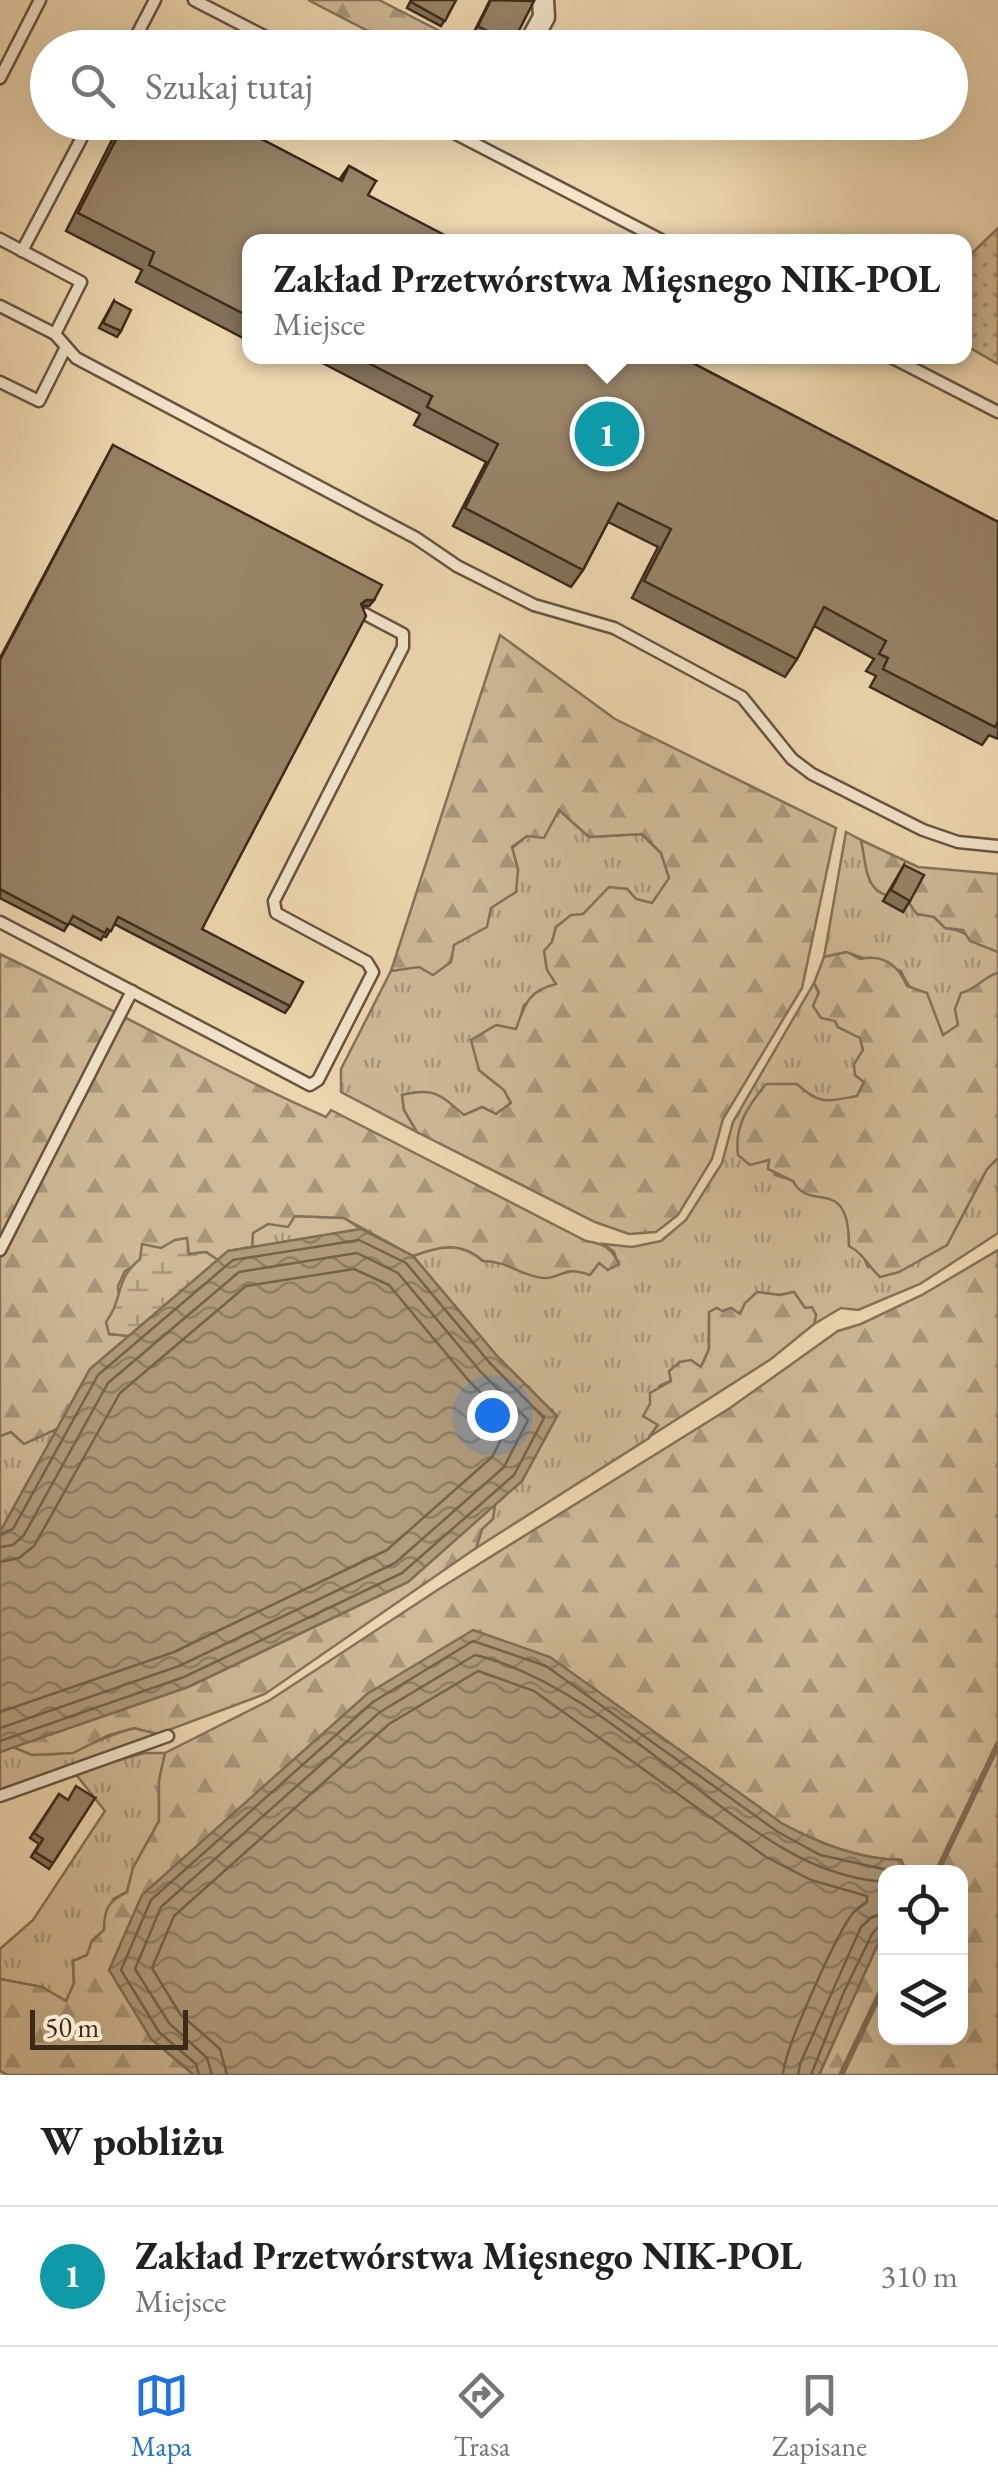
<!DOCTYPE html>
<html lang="pl">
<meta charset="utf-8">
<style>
:root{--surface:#fff;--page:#f2f2f2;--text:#222;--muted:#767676;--line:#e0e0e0;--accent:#1a73e8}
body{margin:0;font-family:"EB Garamond",serif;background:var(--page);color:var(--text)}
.controls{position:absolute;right:30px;bottom:30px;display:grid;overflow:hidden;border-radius:20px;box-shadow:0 10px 40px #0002}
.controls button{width:90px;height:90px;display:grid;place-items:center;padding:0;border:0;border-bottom:2px solid var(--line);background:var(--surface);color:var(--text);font:50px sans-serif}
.scale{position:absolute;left:30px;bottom:25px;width:158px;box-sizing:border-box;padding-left:10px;border:5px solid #3c2a19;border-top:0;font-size:28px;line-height:35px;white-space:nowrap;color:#3c2a19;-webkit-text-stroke:8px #f3e4cb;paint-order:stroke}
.you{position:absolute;left:492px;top:1415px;width:35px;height:35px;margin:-25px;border:8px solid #fff;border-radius:50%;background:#1a73e8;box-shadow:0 0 0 15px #1a73e833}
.badge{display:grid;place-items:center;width:65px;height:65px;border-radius:50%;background:var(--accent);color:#fff;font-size:32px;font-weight:700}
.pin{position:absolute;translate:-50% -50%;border:5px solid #fff;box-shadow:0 2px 10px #0006}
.popup{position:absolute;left:242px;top:234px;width:730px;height:130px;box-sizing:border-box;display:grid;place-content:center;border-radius:20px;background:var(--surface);filter:drop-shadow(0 2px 8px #0005);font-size:32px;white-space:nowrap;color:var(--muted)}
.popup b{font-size:38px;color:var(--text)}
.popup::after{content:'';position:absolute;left:50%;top:100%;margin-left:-20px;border:20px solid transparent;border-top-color:var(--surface)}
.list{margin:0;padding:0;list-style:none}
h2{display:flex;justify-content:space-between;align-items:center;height:130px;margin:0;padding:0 40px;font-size:42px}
h2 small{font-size:32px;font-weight:400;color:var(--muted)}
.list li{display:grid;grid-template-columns:65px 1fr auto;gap:30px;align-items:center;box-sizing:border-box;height:140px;padding:0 40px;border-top:2px solid var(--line)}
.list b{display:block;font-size:38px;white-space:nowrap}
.list p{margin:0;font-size:32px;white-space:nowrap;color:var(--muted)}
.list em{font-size:32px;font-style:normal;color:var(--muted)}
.icon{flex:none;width:55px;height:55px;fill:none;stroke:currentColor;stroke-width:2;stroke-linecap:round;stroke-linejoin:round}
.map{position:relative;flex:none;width:998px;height:2075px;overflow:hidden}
.search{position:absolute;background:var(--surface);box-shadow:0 10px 40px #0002;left:30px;right:30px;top:30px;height:110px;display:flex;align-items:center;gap:25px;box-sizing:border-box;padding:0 35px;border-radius:55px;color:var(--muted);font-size:38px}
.sheet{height:270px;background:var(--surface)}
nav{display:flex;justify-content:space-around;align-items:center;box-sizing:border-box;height:140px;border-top:2px solid var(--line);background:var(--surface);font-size:28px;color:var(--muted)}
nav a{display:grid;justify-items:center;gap:5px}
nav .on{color:var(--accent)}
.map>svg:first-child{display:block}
.grass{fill:url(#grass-tufts);stroke:#867258;stroke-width:2.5}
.forest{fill:url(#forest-firs);stroke:#867258;stroke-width:2.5}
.wetland{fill:url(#wetland-marsh);stroke:#867258;stroke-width:2.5}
.garden{fill:url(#garden-dots);stroke:#867258;stroke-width:2.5}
.water{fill:url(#water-waves);stroke:#826e54;stroke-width:2.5}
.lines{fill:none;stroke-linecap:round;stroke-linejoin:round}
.shore{stroke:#76634a;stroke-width:2.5}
.stream{stroke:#826e54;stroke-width:6}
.lane-casing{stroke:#68553e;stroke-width:15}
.street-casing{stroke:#68553e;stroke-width:25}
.lane{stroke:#f3e4cb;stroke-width:10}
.street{stroke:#f3e4cb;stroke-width:20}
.wall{fill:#837159;stroke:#3c2a19;stroke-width:2.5}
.shaded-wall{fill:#6a5c48;stroke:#3c2a19;stroke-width:2.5}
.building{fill:#988367;stroke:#3c2a19;stroke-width:2.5}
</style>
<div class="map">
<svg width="998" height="2075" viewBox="0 0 998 2075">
<defs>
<pattern id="grass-tufts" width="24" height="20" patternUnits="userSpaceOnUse" patternTransform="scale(2.5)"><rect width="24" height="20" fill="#cfb996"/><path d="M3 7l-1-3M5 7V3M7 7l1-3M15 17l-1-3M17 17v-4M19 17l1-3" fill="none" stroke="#a9977a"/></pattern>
<pattern id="forest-firs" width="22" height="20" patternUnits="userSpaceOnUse" patternTransform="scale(2.5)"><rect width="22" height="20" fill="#cfb996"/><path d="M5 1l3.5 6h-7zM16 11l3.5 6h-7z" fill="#a9977a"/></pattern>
<pattern id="wetland-marsh" width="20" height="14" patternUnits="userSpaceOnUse" patternTransform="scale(2.5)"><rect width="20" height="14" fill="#cfb996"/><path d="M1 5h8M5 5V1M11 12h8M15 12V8" fill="none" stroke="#a9977a"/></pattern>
<pattern id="garden-dots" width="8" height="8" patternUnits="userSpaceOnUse" patternTransform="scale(2.5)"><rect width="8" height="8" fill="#cfb996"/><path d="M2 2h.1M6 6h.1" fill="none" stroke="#a9977a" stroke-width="1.8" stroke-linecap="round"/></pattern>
<pattern id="water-waves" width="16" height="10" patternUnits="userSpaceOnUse" patternTransform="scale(2.5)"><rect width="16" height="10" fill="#b19c7c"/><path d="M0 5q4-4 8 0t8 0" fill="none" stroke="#917f65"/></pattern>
</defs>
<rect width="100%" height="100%" fill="#edd6af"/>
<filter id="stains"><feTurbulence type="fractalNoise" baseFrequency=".002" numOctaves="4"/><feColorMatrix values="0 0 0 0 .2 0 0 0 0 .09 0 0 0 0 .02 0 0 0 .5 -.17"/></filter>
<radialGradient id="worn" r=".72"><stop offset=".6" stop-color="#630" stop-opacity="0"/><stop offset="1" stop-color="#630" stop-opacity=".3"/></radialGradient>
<g class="grass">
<path d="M559,810L589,837L642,834L661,853L670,878L652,904L636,899L627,889L610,888L583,914L556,927L552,942L556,984L524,1005L517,1029L479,1070L504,1090L511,1103L496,1114L482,1107L464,1116C441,1095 434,1087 402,1095L404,1110L417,1132L341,1092V1069L391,971C452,962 484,918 518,870L512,848Z"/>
<path d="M846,832L861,840L870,882C899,892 924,905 945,928C971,931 975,944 998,952V973C972,980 974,1009 957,1026C953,1030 948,1032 943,1035C932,1012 911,995 901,971L846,952L824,957Z"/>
<path d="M814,983L838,1027L860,1037L863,1050L855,1075L864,1082L857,1096L830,1104L782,1085H766L769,1159L775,1175C795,1181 828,1189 842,1206C850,1216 849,1234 849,1246L862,1253L868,1267L923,1256L947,1245L987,1169L998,1158V1233L920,1284L858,1310L841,1308L814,1324L816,1315L812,1308H805L794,1292L780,1295L757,1292L740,1315L709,1321V1349L701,1367L659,1386L658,1424L649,1438L476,1548L482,1529L493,1519L495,1504L522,1481L557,1416L497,1356L413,1256C439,1246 461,1241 483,1261H503L521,1272L547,1278L599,1263L618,1264L614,1252L604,1244L632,1247L661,1241L686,1220L722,1163L733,1122Z"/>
<polygon points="295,1216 344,1218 361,1229 252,1247 253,1233 268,1224"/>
<polygon points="57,1429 0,1532 0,1436 11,1432 24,1443"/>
<path d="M134,1728L158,1734L0,1791V1752L13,1747C63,1768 88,1740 134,1728Z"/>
<polygon points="145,1753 165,1753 159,1781 159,1821 133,1868 127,1892 113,1899 104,1930 92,1941 87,1955 73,1961 74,1983 66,2002 42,1987 0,1979 0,1949 33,1920 105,1811 74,1772"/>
</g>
<g class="forest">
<polygon points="308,0 379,0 471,47 399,47"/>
<path d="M500,635L615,719L836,828L802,988L723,1119L712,1159L678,1215L656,1232L629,1234L595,1222L417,1132L404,1110L402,1095C435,1087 440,1095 464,1115L482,1107L496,1114L511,1103L504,1090L479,1070L471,1040L496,1025L516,1029C525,1004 528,991 556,984L547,970L544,951L552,942L556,927L571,915L583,914L609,887L627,889L636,899L652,903L669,878L661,853L642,834L589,837L559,810L544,838L527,836L512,847L518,870L516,892L491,908L487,927L454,945L451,962L433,975L419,967L391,971Z"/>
<path d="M861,840L918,867L998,874V952L970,941L963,930L945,928L934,917L917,914L906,899C864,897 868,874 861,840Z"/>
<path d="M847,952L860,959C884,954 898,965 907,986L927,993L943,1035L958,1025L955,1009L961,993C977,989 983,977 998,973V1158L987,1169L947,1245L899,1272L880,1277C868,1266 864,1254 849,1246C849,1173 810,1214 793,1181L768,1169L769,1160L750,1165L738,1155C734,1126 748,1106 766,1084H797C820,1106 829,1101 857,1096L864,1082L855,1075L854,1064L863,1050L860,1038L838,1027L835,1021L821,1018L813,1006L819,992L814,983L824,957Z"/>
<path d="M0,954C110,1007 215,1068 326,1117L331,1110L586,1241C604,1244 611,1247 619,1264L608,1270L599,1263L590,1275C561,1265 564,1278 544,1278C522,1277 509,1261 483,1261C461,1241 439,1246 413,1256L344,1218L295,1216L288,1227L268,1224L253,1233L252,1247L228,1251L218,1260L206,1252L189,1254L175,1240L125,1271L118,1286L119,1305L110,1334L129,1336L90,1369L57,1429L24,1444L11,1432L0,1436Z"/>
<path d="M998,1250V2075H819L885,1928L886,2038H960V1872H907L901,1860C858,1859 820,1843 783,1824L151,2039L194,2075H8L0,2071V1979L42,1987L66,2001L74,1983L73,1961L87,1955L92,1941L104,1930C104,1910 108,1901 127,1892L133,1868L159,1821V1781L165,1753L270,1700L439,1589L730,1408L838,1331L861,1324L922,1295Z"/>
<polygon points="757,1292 780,1295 794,1292 805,1308 812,1307 816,1315 814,1324 771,1359 649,1437 658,1425 643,1416 650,1404 650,1393 671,1381 669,1371 680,1362 691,1360 701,1367 709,1349 709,1312 717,1308 722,1311 731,1308 740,1314 745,1303"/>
<polygon points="495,1504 493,1519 482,1529 476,1548 265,1694 158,1734 134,1728 109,1735 73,1753 32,1755 13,1747 188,1687 408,1582"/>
</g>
<path class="wetland" d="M187,1238L189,1254L206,1252L218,1260L129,1336L109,1334L106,1322C124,1298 114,1280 140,1259L142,1244L161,1248L175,1240Z"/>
<polygon class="garden" points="998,228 998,364 965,345 964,261"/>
<g class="water">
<polygon points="361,1229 413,1256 497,1356 557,1416 522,1481 408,1582 188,1687 0,1752 0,1532 90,1369 228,1251"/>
<path d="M473,1630L550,1657L783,1824C820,1844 858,1859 901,1860L907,1872H886L885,1928L819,2075H194L151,2039L109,1970L142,1895L367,1694Z"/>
</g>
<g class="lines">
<g class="shore">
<polyline points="0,1534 13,1529 98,1375 233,1260 359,1240 406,1263 489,1362 544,1418 514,1475 402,1573 184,1677 0,1741"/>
<polyline points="0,1547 13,1545 24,1535 108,1383 239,1272 357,1253 398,1273 480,1371 528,1420 504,1467 395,1563 179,1666 0,1728"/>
<polyline points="0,1562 19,1558 34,1546 120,1393 246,1286 354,1269 389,1285 469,1381 510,1422 492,1457 387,1550 174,1652 0,1712"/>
<polyline points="199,2075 196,2064 159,2032 121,1970 151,1900 373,1702 473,1641 546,1666 778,1832 820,1855 897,1872"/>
<path d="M212,2075L207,2058L169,2023L135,1969L161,1907L380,1712L475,1655C565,1676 652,1756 727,1811C775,1846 824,1878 886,1882"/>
<path d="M227,2075L220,2049L180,2014L152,1968L174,1916L389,1724L478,1671L534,1691L766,1857L811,1880L867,1896V1902C861,1906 854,1910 850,1917C834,1941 784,2049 783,2075"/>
<polyline points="798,2075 800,2064 861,1927 872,1917 886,1914"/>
<polyline points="811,2075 843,1994 872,1934 877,1928 886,1927"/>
</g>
<g class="stream">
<polyline points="937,1872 998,1744"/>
<polyline points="841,2075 886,1981"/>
</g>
<defs>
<g id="lane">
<polyline points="194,0 287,48"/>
<polyline points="130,48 155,0"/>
<polyline points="0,78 40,0"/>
<polyline points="433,122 665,242"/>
<polyline points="0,239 81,282 55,334 0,306"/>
<polyline points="22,251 90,122"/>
<polyline points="55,334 76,358 416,538 457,566 534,605 614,628 742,697 792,759 812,774 923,830 958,842 998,846"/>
<polyline points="889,356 998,412"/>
<polyline points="0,382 39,401 66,347"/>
<polyline points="0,922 310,1085 318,1080 373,972 367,962 276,913 274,901 403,647 403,634 365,614"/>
<polyline points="0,1250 132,991"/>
<polyline points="0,1796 168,1736"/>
</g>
<polyline id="street" points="527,48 544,17 543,0"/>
</defs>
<use href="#lane" class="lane-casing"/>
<use href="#street" class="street-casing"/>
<use href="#lane" class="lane"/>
<use href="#street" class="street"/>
</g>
<g class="wall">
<polygon points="411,0 456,0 441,26 407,8"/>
<polygon points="490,0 532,0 510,48 503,48 474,32"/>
<polygon points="121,122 229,122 339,180 349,166 376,181 250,242 250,329 243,338 136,282 142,270 66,231"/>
<polygon points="114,301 121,331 117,337 99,328"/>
<polygon points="309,356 679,356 998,522 998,739 989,735 982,745 870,687 876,676 866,671 874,659 814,626 797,659 785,677 632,598 658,547 608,522 583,570 571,587 453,526 486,462 414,425 420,414"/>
<polygon points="113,445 374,600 369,606 362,606 202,929 290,1006 285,1013 114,924 106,937 103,936 101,940 69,923 64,931 0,898 0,658"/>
<polygon points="904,865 910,901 903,912 883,901"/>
<polygon points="59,1794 67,1800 95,1798 49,1869 31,1857 39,1844 30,1838"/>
</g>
<polygon class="shaded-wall" points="366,600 374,600 369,606 361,606 357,611"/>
<g class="building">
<polygon points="412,0 456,0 445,21 411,2"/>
<polygon points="491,0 534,1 512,44 478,26"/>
<polygon points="125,122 229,122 342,181 349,166 376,181 368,195 458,242 250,242 250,317 149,265 154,252 78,213"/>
<polygon points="114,301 131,310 121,331 103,323"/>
<polygon points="355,356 679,356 998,522 998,721 995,727 883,669 888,658 879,654 886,641 824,607 797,659 644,581 671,529 618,503 583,570 465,508 498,444 427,407 432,396"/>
<polygon points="113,445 382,585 374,600 366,600 361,604 366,616 202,929 303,982 290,1006 118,917 111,931 107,929 105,933 73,916 68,925 0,889 0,660"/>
<polygon points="904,865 924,875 910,901 891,890"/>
<polygon points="76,1786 95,1798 53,1863 35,1852 43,1839 34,1833 59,1794 68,1800"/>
</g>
<rect width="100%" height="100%" filter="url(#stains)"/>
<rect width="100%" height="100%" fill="url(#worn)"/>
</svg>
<div class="controls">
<button><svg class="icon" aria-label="locate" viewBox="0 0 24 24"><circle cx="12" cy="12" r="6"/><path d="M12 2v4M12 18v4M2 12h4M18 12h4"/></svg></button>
<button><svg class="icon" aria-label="layers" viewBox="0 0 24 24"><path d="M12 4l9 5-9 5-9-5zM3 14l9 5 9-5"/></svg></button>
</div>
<div class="scale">50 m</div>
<div class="you"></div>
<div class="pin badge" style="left:607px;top:434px;background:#0f9aa8">1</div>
<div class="popup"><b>Zakład Przetwórstwa Mięsnego NIK-POL</b>Miejsce</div>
<div class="search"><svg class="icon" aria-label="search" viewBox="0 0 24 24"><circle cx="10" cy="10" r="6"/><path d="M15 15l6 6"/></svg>Szukaj tutaj</div>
</div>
<section class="sheet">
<h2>W pobliżu<small></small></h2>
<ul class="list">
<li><span class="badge" style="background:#0f9aa8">1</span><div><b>Zakład Przetwórstwa Mięsnego NIK-POL</b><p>Miejsce</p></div><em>310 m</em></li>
</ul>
</section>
<nav>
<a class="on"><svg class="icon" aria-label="map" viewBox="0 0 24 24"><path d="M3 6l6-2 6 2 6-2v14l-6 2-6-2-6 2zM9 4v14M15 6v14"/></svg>Mapa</a>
<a><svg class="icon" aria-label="directions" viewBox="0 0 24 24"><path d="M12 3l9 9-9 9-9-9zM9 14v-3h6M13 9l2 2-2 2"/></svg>Trasa</a>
<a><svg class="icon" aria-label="saved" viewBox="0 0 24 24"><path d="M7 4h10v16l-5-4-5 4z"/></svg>Zapisane</a>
</nav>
